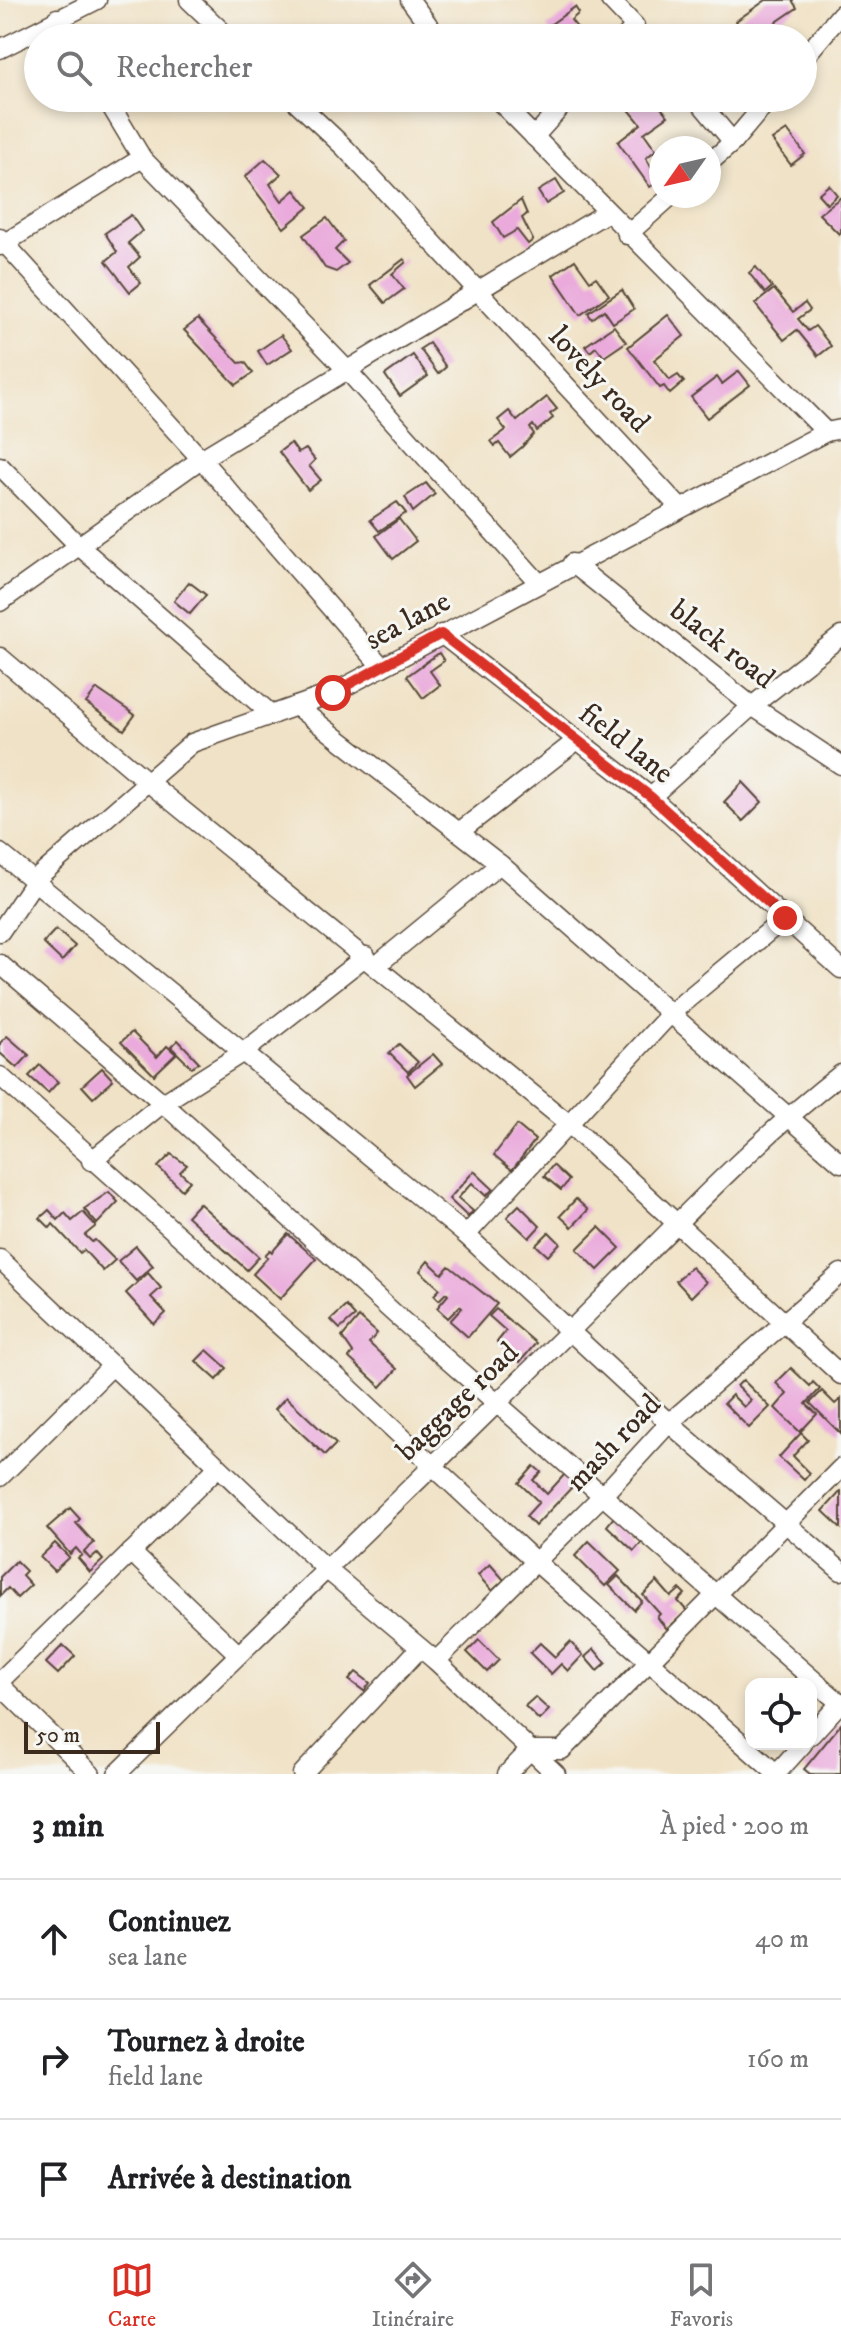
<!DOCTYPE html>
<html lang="fr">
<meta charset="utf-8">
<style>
:root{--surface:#fff;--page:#f2f2f2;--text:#202124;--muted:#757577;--line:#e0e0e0;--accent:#d93025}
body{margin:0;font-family:"IM FELL DW Pica",serif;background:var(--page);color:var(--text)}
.controls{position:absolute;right:24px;bottom:24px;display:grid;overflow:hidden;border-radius:16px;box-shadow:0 4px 12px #0003}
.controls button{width:72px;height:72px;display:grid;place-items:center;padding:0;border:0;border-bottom:2px solid var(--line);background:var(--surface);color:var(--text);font:40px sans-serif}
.compass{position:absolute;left:649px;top:136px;width:72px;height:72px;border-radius:50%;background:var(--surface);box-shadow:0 4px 12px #0003;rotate:236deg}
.scale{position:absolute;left:24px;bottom:20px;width:136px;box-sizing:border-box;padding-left:8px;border:4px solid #3b2a1e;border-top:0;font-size:22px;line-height:28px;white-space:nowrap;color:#3b2a1e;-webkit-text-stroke:6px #f6f6f2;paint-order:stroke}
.stop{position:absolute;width:24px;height:24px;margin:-18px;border:6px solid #d93025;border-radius:50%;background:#fff}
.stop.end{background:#d93025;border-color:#fff;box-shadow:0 2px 8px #0008}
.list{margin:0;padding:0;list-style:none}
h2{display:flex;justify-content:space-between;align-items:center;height:104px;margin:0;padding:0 32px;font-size:34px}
h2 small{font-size:26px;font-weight:400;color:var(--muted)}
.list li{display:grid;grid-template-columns:52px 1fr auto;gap:24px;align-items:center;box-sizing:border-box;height:120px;padding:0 32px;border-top:2px solid var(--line)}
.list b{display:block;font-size:30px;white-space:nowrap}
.list p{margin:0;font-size:26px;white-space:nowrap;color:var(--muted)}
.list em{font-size:26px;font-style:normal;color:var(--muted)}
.icon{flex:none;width:44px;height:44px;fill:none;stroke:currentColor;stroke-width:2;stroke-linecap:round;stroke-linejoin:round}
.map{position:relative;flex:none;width:841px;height:1774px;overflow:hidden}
.search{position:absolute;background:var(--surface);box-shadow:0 4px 12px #0003;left:24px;right:24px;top:24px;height:88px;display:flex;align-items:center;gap:20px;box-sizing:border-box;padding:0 28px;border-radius:44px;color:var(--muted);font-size:30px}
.sheet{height:464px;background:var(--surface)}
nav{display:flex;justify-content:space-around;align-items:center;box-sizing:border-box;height:112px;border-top:2px solid var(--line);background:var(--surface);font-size:22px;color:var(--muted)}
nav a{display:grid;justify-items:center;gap:4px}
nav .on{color:var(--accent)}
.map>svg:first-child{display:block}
.building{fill:#eaabdc}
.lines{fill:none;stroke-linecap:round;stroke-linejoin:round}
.minor-casing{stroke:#564637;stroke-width:21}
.minor{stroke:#fff;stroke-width:18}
.route{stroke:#d93025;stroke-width:10}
.labels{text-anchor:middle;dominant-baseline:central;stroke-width:6;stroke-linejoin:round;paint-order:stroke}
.street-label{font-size:30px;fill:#3b2a1e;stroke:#f6f6f2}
</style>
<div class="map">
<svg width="841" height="1774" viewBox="0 0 841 1774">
<rect width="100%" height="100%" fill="#f6f6f2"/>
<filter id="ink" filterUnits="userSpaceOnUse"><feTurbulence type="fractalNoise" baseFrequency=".0125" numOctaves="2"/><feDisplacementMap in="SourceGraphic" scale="16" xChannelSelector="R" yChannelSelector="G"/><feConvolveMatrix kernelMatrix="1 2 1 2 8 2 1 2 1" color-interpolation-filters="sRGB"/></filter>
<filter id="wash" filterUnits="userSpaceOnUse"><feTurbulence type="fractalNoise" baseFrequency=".006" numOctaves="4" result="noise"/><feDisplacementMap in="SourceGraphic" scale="32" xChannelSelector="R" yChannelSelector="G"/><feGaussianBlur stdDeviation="1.8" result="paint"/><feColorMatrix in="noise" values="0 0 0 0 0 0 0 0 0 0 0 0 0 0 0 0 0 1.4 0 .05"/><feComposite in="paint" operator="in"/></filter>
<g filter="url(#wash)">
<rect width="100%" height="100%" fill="#f0e2c6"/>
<g id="blocks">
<g class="building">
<polygon points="766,0 792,0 797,8 753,38 748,38 736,21"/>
<polygon points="575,7 579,13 571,20 579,30 567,38 554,38 547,27"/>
<polygon points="638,98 653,98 668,116 644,133 656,150 646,158 659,181 650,187 618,142 641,124 626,106"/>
<polygon points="787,130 805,154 791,165 772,140"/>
<polygon points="265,159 281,174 270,184 282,201 295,190 309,207 284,228 245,177"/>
<polygon points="556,180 564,193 546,204 538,191"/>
<polygon points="829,185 837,195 827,204 818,194"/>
<polygon points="841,197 841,232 839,234 819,214"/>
<polygon points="521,200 527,214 522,218 533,240 528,244 517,230 503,238 493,222"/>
<polygon points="131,215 142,231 128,243 140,257 129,267 141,283 130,292 106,261 117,252 105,233"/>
<polygon points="327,218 344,241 335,250 348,263 336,272 325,268 303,235"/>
<polygon points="404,259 406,262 392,274 404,289 385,303 370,285"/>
<polygon points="575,260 590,281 596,277 609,295 580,315 553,275"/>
<polygon points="756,267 772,287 765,293 749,273"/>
<polygon points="774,289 793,312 805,303 810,310 798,319 808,331 815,326 831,346 818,356 797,330 784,340 755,304"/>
<polygon points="622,290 634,309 613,323 604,310 592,319 588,313"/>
<polygon points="668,315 684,336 654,360 670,380 678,375 684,382 670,394 664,386 660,388 628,347"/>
<polygon points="198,319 239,363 245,362 253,373 236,385 184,330"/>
<polygon points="614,326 626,342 604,357 596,347 590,352 585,346"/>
<polygon points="281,335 292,349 267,365 258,351"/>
<polygon points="429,343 446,367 438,374 420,349"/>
<polygon points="413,355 428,376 400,396 385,375"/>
<polygon points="739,371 750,385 707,418 691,397 717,377 722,384"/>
<polygon points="547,397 557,409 550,414 553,418 537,431 533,425 530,428 534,434 522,447 510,457 499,443 495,446 491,441 506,430 498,420 509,411 517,421"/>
<polygon points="291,443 298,453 306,449 315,460 309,466 321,480 308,490 279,452"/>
<polygon points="426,483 435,494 413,512 405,497"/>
<polygon points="397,502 406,513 379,531 370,520"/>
<polygon points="399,519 416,541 393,559 376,536"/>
<polygon points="189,582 206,595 190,614 174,601"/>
<polygon points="439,653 444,661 430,671 440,685 423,698 407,676"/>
<polygon points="97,689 135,715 124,730 86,703"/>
<polygon points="743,782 762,802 743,821 724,802"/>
<polygon points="56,929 75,946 62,961 43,943"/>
<polygon points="132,1032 157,1057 167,1046 176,1054 154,1075 121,1042"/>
<polygon points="7,1036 29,1055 17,1068 0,1053 0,1043"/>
<polygon points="178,1040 199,1062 192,1068 171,1047"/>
<polygon points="399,1044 418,1062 408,1072 389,1053"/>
<polygon points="433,1054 442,1064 415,1086 407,1075"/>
<polygon points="40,1065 58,1082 48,1093 29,1076"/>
<polygon points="102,1068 113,1080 93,1098 82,1086"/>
<polygon points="517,1125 535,1140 512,1170 494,1155"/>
<polygon points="171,1154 187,1165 180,1172 190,1181 182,1190 158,1167"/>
<polygon points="553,1165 569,1180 561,1190 544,1176"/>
<polygon points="474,1171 493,1189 486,1196 472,1183 458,1198 473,1211 468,1217 449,1199"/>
<polygon points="109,1192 118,1202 97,1224 84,1209"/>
<polygon points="576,1199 588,1210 572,1227 560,1216"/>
<polygon points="199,1203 259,1257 247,1270 187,1216"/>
<polygon points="519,1205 540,1226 529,1238 507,1217"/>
<polygon points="49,1210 58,1220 65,1213 72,1221 83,1212 96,1226 85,1235 92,1242 95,1240 115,1260 103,1271 84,1250 80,1253 53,1224 50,1228 40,1218"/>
<polygon points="599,1227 620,1248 598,1270 577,1249"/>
<polygon points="549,1232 560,1243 548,1256 536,1245"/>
<polygon points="288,1234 316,1259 280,1299 253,1274 268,1257 265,1255 270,1250 272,1252"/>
<polygon points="136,1246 153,1266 136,1281 118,1261"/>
<polygon points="428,1261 442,1274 449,1266 497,1304 468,1337 450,1321 462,1308 460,1306 448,1318 437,1308 448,1295 446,1293 439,1300 434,1295 440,1289 420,1271"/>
<polygon points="691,1267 706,1282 691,1297 676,1281"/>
<polygon points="148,1273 161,1288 151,1297 166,1313 154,1324 126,1293"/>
<polygon points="346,1306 355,1316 340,1329 331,1320"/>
<polygon points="496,1309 536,1343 520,1362 497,1342 506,1331 489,1316"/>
<polygon points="359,1317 377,1333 369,1343 397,1369 381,1387 349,1358 353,1353 342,1337"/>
<polygon points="207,1350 227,1368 217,1380 196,1361"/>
<polygon points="791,1368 810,1386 813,1382 820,1389 806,1404 817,1414 800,1432 775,1408 787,1394 776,1383"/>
<polygon points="743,1380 770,1407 749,1428 724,1403 732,1395 744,1407 751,1400 737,1386"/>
<polygon points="822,1391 835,1404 841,1399 841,1434 810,1403"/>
<polygon points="286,1397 336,1444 325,1455 275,1409"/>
<polygon points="801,1433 808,1440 793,1456 810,1473 804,1480 779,1457"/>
<polygon points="534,1466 541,1472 533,1480 547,1494 565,1474 575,1484 535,1526 526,1516 539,1502 519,1483"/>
<polygon points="841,1491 841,1528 823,1511"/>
<polygon points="70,1508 80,1519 76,1523 94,1543 84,1552 90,1559 97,1553 103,1560 90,1572 78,1558 82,1555 76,1548 70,1554 47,1528"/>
<polygon points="614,1517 642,1542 634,1551 607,1526"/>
<polygon points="589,1541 620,1571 605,1586 575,1556"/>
<polygon points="55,1543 69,1557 54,1571 40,1557"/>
<polygon points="16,1561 26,1571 22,1575 31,1585 17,1598 8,1588 0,1596 0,1577"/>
<polygon points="490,1564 504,1580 492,1591 478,1575"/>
<polygon points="618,1576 642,1601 634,1610 609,1585"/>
<polygon points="657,1581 671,1597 680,1589 685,1594 678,1601 687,1611 667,1629 657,1617 660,1614 643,1595"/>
<polygon points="479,1640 499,1660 487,1672 467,1652"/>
<polygon points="570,1642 583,1655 568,1671 561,1664 551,1674 530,1653 540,1643 555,1657"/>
<polygon points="63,1645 75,1656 58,1674 46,1663"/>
<polygon points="594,1649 606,1663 597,1671 585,1657"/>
<polygon points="356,1672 370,1683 364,1691 349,1680"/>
<polygon points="535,1697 549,1710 539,1720 525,1706"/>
<polygon points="841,1724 841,1774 810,1774 804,1769"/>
</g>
</g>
</g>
<g filter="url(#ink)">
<use href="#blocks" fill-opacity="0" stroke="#564637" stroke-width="2"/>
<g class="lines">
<defs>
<g id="minor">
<polyline points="189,0 229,38"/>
<polyline points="410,0 438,38"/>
<polyline points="610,0 635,26 624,38"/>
<polyline points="57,18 69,38"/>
<polyline points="0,49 97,0"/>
<polyline points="803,59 841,14"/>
<polyline points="106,98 142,158 346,369 538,582"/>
<polyline points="292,98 345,148 680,508"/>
<polyline points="496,98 826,432"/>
<polyline points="696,98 733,142"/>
<polyline points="534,137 569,98"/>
<polyline points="709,163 733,142 770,98"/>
<polyline points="627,235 671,196"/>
<polyline points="0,238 201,459 382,667"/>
<polyline points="0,246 142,158"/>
<polyline points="0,466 78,545 272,715"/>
<polyline points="572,563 752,706 841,765"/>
<polyline points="0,602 201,459 606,213"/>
<polyline points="441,634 651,797 841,969"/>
<polyline points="0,657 148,782 569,1124 841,1375"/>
<polyline points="296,706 500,864 841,1163"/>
<polyline points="651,797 752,706 841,636"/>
<polyline points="459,832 576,741"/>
<polyline points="0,853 466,1235 669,1423 841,1571"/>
<polyline points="0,932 36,879 192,743 333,693 826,432 841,429"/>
<polyline points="0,964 163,1103 396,1315 841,1704"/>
<polyline points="377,965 500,864"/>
<polyline points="0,1076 346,1385 536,1562 777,1774"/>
<polyline points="91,1161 163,1103 245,1051 366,956"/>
<polyline points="466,1235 672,1012 785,918"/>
<polyline points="0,1259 325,1568 436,1661 556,1774"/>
<polyline points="0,1477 113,1365"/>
<polyline points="131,1552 238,1654"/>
<polyline points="436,1661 604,1494 669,1423 841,1273"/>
<polyline points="0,1681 217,1468"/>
<polyline points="0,1685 91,1774"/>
<polyline points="811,1735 841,1702"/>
<path d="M117,1774C267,1626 419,1481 568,1333C658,1244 742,1151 841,1074"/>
<polyline points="302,1774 420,1648"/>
<polyline points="507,1774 530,1750 562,1750 841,1468"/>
<polyline points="776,1774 803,1744"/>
</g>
</defs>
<use href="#minor" class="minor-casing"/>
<use href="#minor" class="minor"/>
</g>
</g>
<g class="lines" filter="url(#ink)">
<polyline class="route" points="333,693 441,634 651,797 785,918"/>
</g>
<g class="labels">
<g class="street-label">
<text transform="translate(599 380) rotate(47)">lovely road</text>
<text transform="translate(408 621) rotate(-28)">sea lane</text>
<text transform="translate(722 645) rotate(38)">black road</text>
<text transform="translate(626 744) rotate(38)">field lane</text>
<text transform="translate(458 1402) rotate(-44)">baggage road</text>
<text transform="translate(614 1443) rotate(-46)">mash road</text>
</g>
</g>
</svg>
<div class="controls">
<button><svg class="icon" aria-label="locate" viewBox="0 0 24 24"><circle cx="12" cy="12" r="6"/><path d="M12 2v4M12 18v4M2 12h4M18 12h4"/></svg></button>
</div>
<svg class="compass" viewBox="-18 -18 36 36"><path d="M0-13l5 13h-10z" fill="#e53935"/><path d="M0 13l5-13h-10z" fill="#757577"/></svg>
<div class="scale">50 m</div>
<div class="stop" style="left:333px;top:693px"></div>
<div class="stop end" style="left:785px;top:918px"></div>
<div class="search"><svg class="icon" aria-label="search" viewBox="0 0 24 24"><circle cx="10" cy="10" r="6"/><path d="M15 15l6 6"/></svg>Rechercher</div>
</div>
<section class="sheet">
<h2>3 min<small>À pied · 200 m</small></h2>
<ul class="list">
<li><svg class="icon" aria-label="ahead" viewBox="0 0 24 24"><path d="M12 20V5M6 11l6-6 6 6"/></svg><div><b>Continuez</b><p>sea lane</p></div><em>40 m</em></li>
<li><svg class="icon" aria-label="right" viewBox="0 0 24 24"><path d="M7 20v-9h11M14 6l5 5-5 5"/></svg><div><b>Tournez à droite</b><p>field lane</p></div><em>160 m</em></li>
<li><svg class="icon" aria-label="arrive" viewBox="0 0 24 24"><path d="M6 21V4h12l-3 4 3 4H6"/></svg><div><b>Arrivée à destination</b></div></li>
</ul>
</section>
<nav>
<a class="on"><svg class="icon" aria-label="map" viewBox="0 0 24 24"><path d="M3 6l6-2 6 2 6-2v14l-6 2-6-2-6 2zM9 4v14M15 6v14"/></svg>Carte</a>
<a><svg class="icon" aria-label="directions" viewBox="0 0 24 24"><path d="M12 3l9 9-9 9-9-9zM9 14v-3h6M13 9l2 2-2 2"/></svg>Itinéraire</a>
<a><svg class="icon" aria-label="saved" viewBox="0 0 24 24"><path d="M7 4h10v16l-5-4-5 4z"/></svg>Favoris</a>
</nav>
